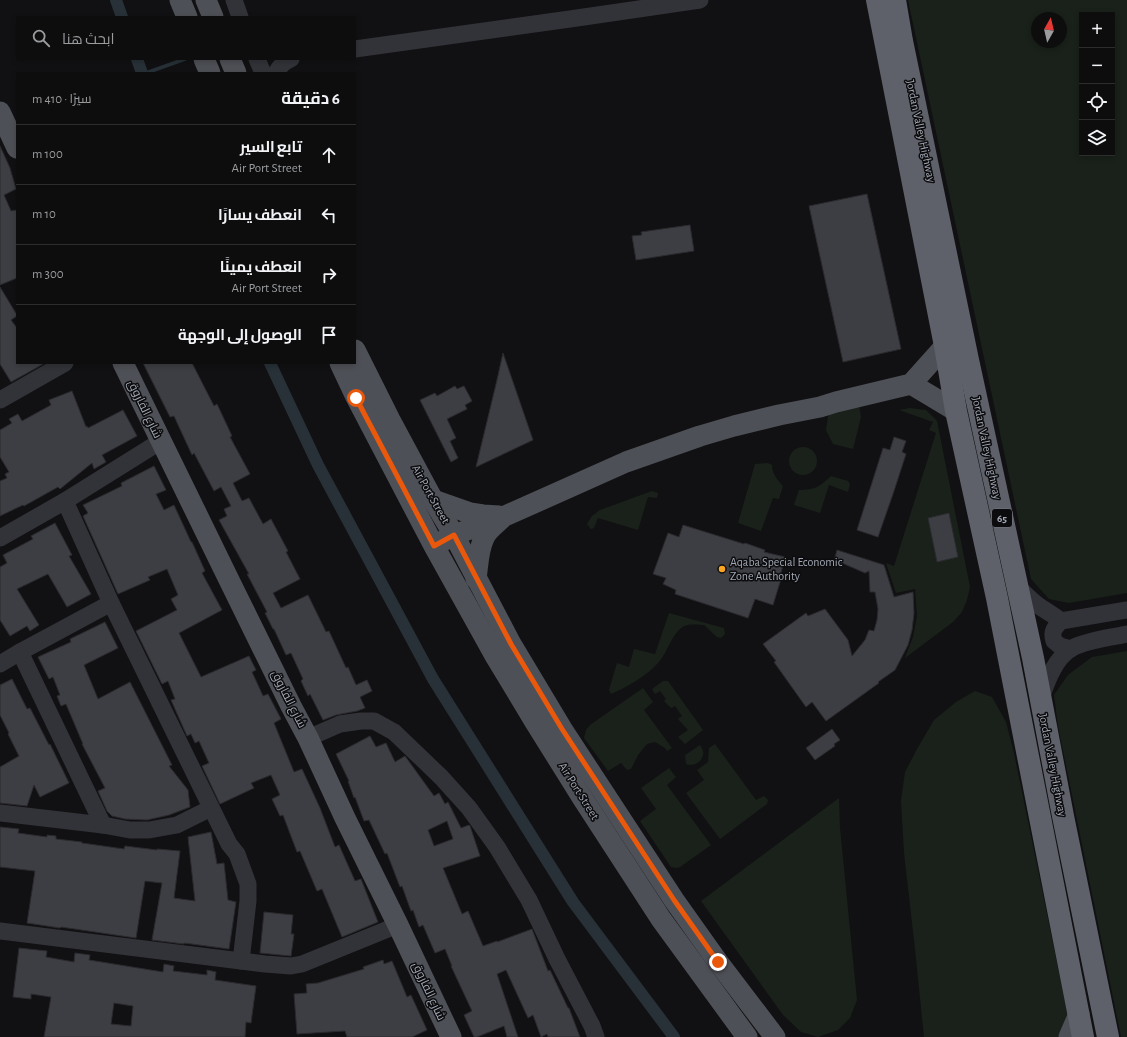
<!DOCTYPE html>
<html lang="ar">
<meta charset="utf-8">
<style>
:root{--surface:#0d0d0e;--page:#161617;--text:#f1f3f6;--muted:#9a9c9e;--line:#2d2d2e}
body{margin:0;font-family:"Alegreya Sans",Cairo,sans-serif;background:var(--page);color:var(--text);direction:rtl}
.controls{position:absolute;right:12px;top:12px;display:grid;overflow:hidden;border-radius:0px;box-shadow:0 2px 6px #0003}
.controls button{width:36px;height:36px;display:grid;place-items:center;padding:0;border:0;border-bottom:1px solid var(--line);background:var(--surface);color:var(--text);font:20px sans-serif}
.compass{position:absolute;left:1031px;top:12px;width:36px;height:36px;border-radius:50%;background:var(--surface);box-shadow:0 2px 6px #0003;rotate:8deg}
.stop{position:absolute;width:12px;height:12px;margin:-9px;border:3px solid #ea580c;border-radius:50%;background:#fff}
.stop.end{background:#ea580c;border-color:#fff;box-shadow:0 1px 4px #0008}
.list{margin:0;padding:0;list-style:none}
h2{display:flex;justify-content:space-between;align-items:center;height:52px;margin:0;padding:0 16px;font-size:17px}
h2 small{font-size:13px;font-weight:400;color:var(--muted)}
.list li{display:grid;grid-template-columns:26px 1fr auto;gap:12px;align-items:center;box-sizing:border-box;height:60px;padding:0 16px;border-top:1px solid var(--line)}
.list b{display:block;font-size:15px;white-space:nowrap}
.list p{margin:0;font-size:13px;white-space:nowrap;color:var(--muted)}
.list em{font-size:13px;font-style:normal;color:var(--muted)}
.icon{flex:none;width:22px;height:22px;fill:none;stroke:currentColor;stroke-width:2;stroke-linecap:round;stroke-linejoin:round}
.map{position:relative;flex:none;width:1127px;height:1037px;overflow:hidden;direction:ltr}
.search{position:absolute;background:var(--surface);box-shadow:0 2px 6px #0003;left:16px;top:16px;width:340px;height:44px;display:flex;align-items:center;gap:10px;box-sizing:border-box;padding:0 14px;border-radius:0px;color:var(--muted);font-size:15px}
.panel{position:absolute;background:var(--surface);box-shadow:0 2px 6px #0003;left:16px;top:72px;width:340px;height:292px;border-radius:0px;direction:rtl}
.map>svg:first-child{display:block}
.green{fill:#19211a;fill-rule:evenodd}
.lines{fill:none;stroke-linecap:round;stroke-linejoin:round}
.stream{stroke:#273137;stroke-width:3.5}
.canal{stroke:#273137;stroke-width:12}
.building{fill:#3d3e43;stroke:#2b2b2f;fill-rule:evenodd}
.minor{stroke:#323338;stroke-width:17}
.major{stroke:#4e5057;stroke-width:21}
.highway{stroke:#5e6169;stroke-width:22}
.route{stroke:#ea580c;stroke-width:5}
.poi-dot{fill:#f9a523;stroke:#0c0c0e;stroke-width:1.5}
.labels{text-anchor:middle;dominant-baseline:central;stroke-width:3;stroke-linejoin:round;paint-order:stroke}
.shield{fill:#0c0c0e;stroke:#757982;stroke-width:1}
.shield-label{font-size:11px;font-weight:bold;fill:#a2a8b4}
.street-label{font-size:12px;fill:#a2a8b4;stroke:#0c0c0e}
.poi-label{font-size:12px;fill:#a2a8b4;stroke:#0c0c0e;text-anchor:start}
</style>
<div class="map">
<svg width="1127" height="1037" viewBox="0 0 1127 1037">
<rect width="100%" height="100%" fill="#111113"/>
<g class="green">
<path d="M908,0H1127V593L1069,603L1049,599L1031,579ZM1082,15H1112V153H1082ZM1037,18H1061V42H1037Z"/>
<polygon points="859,405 861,417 853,449 833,444 826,430 829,410"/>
<polygon points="910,408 926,410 937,421 970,587 967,600 962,612 953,622 905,658 913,637 917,616 915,589 896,593 886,563 894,566 936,433 929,430 933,422 899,410"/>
<circle cx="803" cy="461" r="14"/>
<path d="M768,463L772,465C772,474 777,479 783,486L779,499L773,498L761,531L738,523L755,464Z"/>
<path d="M831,476L848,481L850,484L848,492L829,485L820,513L794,505L799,490C814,490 820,487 831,476Z"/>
<polygon points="652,491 658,493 657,498 648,497 638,530 598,518 594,528 591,529 587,524 592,516 600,510"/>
<path d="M669,613L724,628L725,634L721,638L717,637L704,625C699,625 693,624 688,625C673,627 668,654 657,664C645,677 627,687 611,694L609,690L617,663L629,667L634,649L655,654Z"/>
<polygon points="1127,651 1127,1037 1121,1037 1058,726 1054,695 1068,675 1092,657"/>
<polygon points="663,681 668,681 703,730 685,744 678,737 688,730 678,719 682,716 675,706 671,708 664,701 666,699 660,691 655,694 652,689"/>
<polygon points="643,688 653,702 644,710 672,748 667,751 665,748 655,742 647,744 638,755 631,769 627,770 621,763 608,771 584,738 586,730 590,725"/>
<polygon points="975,691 992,697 1006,722 1014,753 1069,1021 1058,1037 924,1037 915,949 904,853 901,801 905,772 917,749 934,720 956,702"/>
<polygon points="715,744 756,800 764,796 768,800 767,804 720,839 686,793 704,780 697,770 708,762 709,748"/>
<path d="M700,745C701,746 703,750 703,751C705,760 694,768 686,764L685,755Z"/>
<polygon points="669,768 676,777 667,785 711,845 680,867 676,868 671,867 640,821 656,809 641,788"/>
<polygon points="839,798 840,828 857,1000 850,1018 838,1030 818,1037 801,1032 783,1015 701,901"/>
</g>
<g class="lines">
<polyline class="stream" points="146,73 185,59"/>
<g class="canal">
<polyline points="116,0 122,17"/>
<polyline points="137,59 142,73"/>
<polyline points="270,363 318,465 433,679 573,902 674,1037"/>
</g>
</g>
<g class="building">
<polygon points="0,146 10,168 16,189 4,195 11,211 17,210 17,278 0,285"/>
<polygon points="867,194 901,349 843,362 809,206"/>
<polygon points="690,225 694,251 636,260 632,236 642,235 641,232"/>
<polygon points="0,287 17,315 17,316 11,320 17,328 17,363 45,363 11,382 0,364"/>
<polygon points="503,353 533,440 476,467 497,380"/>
<polygon points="143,363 192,363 214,406 217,404 232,436 230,437 250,474 233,483 242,501 249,498 263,524 271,519 288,551 286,552 300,579 273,593 281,608 308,595 326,632 329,631 346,668 348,667 356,685 367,680 372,691 360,697 365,708 357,711 336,715 323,720 310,694 308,696 301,681 303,679 291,653 286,655 274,629 273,629 265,613 267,612 247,574 249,574 219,520 227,516 224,509 231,506 221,487 214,491 194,453 192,455 174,416 170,417"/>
<polygon points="455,386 457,389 464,386 472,401 465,405 467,409 447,419 456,438 450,441 458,458 451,462 420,400 435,393 437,396"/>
<polygon points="72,391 86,427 87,426 88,428 123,410 137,436 102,455 106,462 94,469 92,463 60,489 58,487 24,506 23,505 0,516 0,481 7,478 5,474 9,472 0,457 0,430 12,423 9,419 18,414 22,421 51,405 49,400"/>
<polygon points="894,437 906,441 902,452 906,454 893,494 878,537 857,530 883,448 890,450"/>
<polygon points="154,466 166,490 156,494 164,510 174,505 191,542 192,542 205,571 202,573 222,610 179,633 201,677 249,656 256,670 252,672 263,696 268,694 281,719 274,723 294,772 302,769 320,808 335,847 339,845 355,881 361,879 378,922 342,937 322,889 317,891 300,851 297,852 283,815 280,816 272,799 280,795 271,775 251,783 254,788 220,804 202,766 209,763 199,741 195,743 191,734 187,736 171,700 175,699 168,681 162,684 136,631 177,610 171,599 178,595 167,569 148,577 150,580 118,594 83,516 88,513 83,505 122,486 121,483"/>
<polygon points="949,513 958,557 937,562 928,518"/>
<polygon points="55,523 72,555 69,556 91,594 67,607 48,574 17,589 39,625 30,631 27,626 10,636 0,620 0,567 7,563 3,555 33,539 31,536"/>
<polygon points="683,525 744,544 745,543 765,550 764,552 785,557 781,573 781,579 773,605 755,599 748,618 675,594 676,590 663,584 666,578 653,574 668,533 679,537"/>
<polygon points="837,550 884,565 894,597 913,592 914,613 912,630 908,645 895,670 878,682 879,683 826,721 812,702 806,707 774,662 776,661 763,644 806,613 808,616 825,609 848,640 852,656 865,640 869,630 874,631 877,620 878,609 875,592 870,592 869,571 865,573 842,563 841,567 833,565"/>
<polygon points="105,622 118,648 84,665 98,699 130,682 172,765 169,766 188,790 190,807 169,815 147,820 125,819 112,816 107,811 98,791 105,788 82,744 83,744 66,704 61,706 57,696 60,695 53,677 49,679 38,657 71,642 70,639"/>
<polygon points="12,679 27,709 30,708 49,745 50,744 69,783 40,797 34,785 27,806 0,803 0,767 19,756 8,734 9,733 0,715 0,685"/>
<polygon points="832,729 840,740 834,744 835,746 815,760 806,748"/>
<path d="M370,736L376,747L386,743L395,762L405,756L434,796L439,793L445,804L448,802L461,828L469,825L470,826L480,856L443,868L462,914L468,911L483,946L497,941V942L532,929L548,971L550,970L568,1008H569L580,1037H548L547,1034L541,1037L533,1015L528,1018L506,970L497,974L518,1037H507L504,1026L477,1037H474L464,1015L472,1011L451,966H452L445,949L435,953L423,925L419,927L413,910L411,911L402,886L400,887L387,853L385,854L369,820L364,821L355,797L354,798L348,781H349L336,754ZM447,821L453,839L434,846L428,830Z"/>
<polygon points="0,827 19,829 18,833 47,837 47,835 56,836 56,839 82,842 82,843 124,849 125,846 157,850 157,849 180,851 174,898 195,901 188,837 211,832 217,864 224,863 228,900 236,902 229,949 184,943 184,944 152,940 162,883 145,881 136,938 61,927 60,928 27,923 35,871 0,867"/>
<polygon points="264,912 293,915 291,934 294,934 291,956 260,953"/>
<path d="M19,948L47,951L46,957L74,962L75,953L90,955L89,960L163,972L164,964L174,966L173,971L207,975V970L216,972L215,980L256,986L251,1023L246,1022L245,1037H44L51,997L31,994V999L13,997ZM114,1003L133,1006L131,1026L111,1024Z"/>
<polygon points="383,960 384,964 392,961 407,997 411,995 427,1030 412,1037 347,1037 345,1031 297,1034 294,994 307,993 306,984 318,983 364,969 363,967"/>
</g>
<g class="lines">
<g class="minor">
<polyline points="234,0 240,17"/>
<polyline points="355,49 570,19 700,0"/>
<polyline points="257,59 263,73"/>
<path d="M276,73C279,67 285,61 291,59"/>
<polyline points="0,400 65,363"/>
<polyline points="65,501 111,603 229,844 237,854 248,884 248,901 241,961"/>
<polyline points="0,538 65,501 161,441"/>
<path d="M1017,586C1024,593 1031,600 1039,606C1046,611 1054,615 1061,621"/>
<path d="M1071,649L1060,646L1054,641C1051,632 1054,628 1061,621L1127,610"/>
<polyline points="20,652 103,825"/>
<polyline points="0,664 20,652 111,603"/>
<path d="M1041,698C1047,681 1055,658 1072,648C1088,640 1109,638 1127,634"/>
<polyline points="308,738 340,724 361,721 374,721 394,732 441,777 469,808 497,847 529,900 557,959 592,1026 596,1037"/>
<polyline points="0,813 103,825 130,830 149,830 177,825 211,808"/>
<polyline points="0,931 265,964 291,966 302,964 398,925"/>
</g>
<g class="major">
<polyline points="180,0 187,17"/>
<polyline points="206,0 213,17"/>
<polyline points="204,59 210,73"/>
<polyline points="230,59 236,73"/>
<polyline points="0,112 17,148"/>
<polyline points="355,350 390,420 433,500 454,535 511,644 562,729 674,900 718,962 775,1037"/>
<polyline points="123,363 230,582 291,706 308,738 345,818 398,925 451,1037"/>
<polyline points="340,363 356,397 434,546 494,654 535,722 583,799 661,919 747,1037"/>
<polyline points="911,384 956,411"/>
<polyline points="433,500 470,513 483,515 499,516"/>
<polyline points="441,542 454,535 505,516 626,462 700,436 734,426 779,415 820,407 836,402 911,384 945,346"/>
<path d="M476,579C478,566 478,550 484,538C487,530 495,525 501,519"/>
<polyline points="1069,1037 1079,1014"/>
</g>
<g class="highway">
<polyline points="877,0 945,346 956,411 997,598 1083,1037"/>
<polyline points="895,0 902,41 968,360 1033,658 1063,816 1108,1037"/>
</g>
</g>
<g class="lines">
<polyline class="route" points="356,398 434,546 454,535 511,644 562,729 674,900 718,962"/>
</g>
<circle class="poi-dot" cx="722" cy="569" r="4"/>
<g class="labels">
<rect class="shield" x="992" y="509" width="20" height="18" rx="3"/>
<g class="shield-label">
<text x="1002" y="518">65</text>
</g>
<g class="street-label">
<text transform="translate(921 131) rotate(78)">Jordan Valley Highway</text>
<text transform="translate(145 409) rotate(64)">شارع الفاروق</text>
<text transform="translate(987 448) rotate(78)">Jordan Valley Highway</text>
<text transform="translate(431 494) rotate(61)">Air Port Street</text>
<text transform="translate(289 699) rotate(63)">شارع الفاروق</text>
<text transform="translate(1053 765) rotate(79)">Jordan Valley Highway</text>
<text transform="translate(579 791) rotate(58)">Air Port Street</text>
<text transform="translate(429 991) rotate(65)">شارع الفاروق</text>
</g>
<g class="poi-label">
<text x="730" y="562">Aqaba Special Economic<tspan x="730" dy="14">Zone Authority</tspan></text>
</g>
</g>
</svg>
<div class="controls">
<button>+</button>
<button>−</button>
<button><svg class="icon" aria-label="locate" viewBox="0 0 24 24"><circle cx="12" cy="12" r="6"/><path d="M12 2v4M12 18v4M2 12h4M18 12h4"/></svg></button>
<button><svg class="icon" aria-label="layers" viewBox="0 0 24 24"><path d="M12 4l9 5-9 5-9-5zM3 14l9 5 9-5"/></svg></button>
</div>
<svg class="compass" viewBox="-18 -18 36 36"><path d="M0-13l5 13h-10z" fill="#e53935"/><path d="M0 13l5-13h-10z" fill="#9a9c9e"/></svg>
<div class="stop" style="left:356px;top:398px"></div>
<div class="stop end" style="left:718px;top:962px"></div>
<div class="search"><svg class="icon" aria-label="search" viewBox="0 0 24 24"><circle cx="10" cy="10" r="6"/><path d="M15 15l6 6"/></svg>ابحث هنا</div>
<section class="panel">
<h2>6 دقيقة<small>سيرًا · 410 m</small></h2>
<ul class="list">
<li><svg class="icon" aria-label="ahead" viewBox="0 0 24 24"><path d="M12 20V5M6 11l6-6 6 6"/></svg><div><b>تابع السير</b><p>Air Port Street</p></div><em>100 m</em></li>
<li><svg class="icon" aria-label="left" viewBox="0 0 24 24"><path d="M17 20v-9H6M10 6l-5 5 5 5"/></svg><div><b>انعطف يسارًا</b></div><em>10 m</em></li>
<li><svg class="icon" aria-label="right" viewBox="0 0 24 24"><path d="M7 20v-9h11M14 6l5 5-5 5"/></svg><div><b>انعطف يمينًا</b><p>Air Port Street</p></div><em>300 m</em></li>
<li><svg class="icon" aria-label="arrive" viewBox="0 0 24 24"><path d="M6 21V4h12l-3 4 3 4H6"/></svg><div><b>الوصول إلى الوجهة</b></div></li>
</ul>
</section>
</div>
